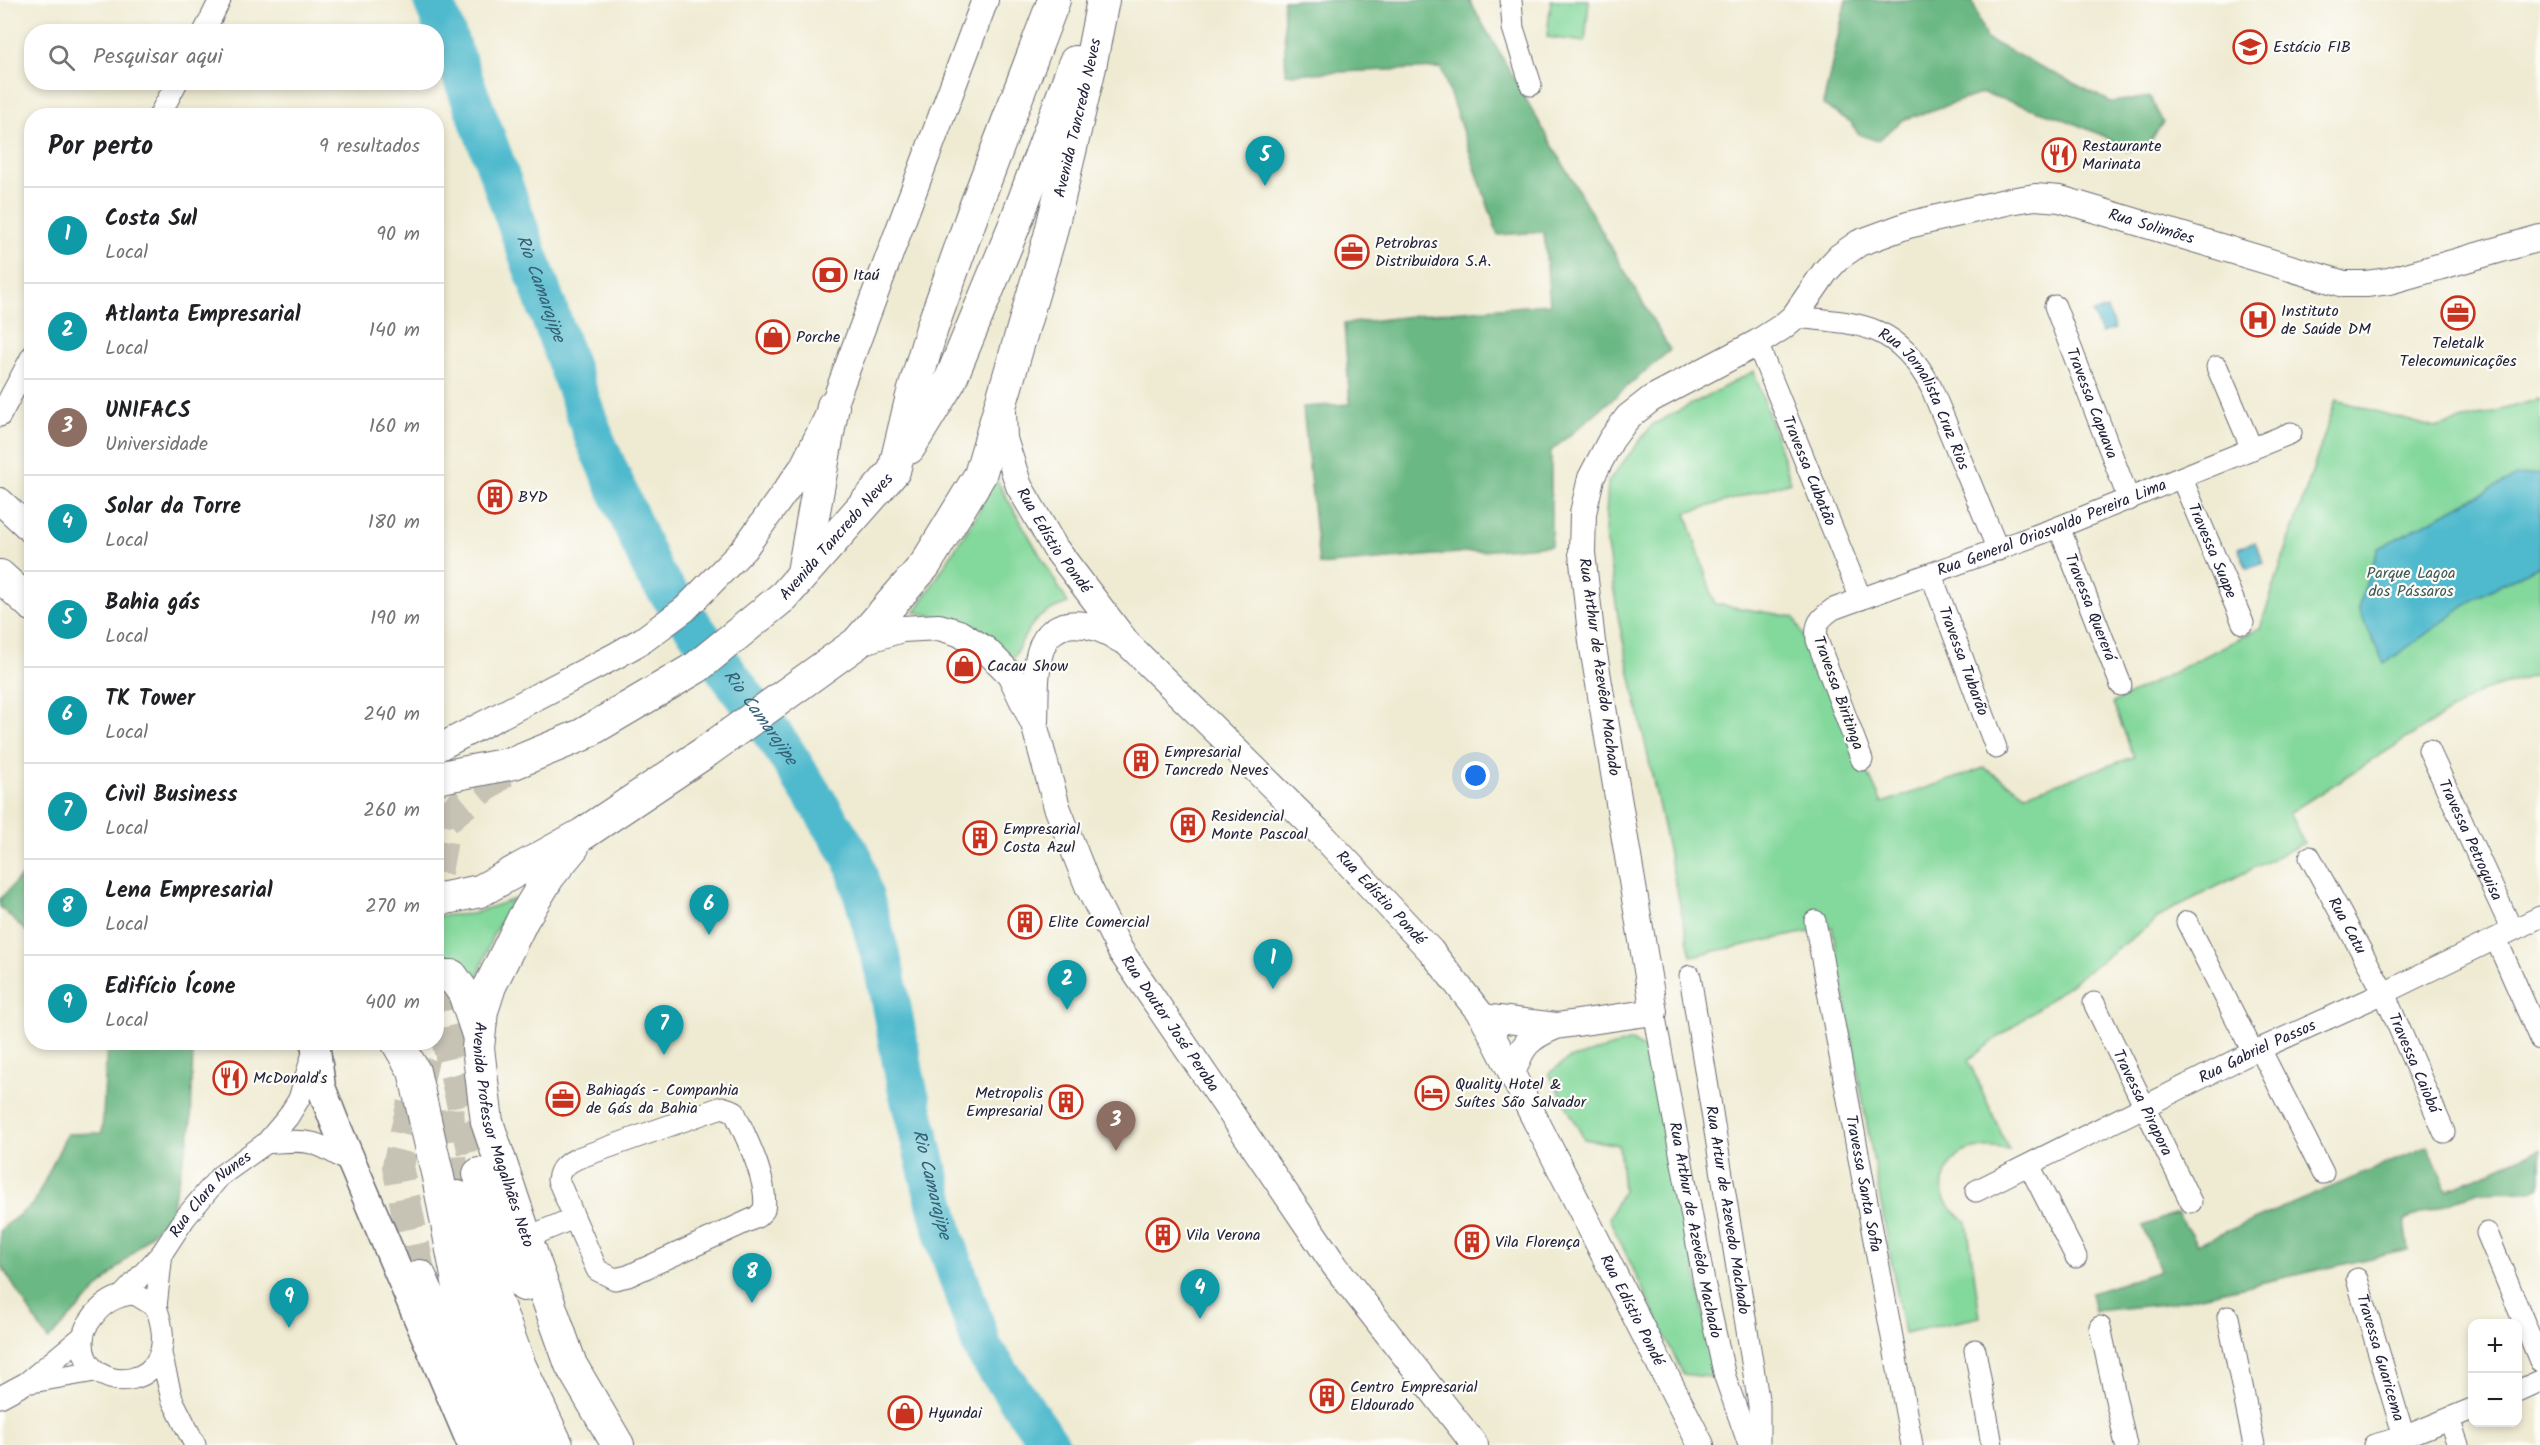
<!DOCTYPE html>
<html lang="pt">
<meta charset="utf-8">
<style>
:root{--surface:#fff;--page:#f2f2f2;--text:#202124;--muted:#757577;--line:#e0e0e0;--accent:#0f766e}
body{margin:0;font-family:Kalam,sans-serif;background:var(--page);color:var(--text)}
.controls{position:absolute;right:18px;bottom:18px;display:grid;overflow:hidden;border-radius:12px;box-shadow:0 3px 9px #0003}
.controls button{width:54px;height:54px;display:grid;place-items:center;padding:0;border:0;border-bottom:2px solid var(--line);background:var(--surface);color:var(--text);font:30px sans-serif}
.you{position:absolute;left:1476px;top:776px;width:21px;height:21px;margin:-15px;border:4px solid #fff;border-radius:50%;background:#1a73e8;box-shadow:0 0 0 9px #1a73e833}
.badge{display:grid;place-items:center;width:39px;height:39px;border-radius:50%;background:var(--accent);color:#fff;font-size:20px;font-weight:700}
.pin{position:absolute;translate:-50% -50px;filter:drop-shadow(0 2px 3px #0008)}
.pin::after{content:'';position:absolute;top:32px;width:21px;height:18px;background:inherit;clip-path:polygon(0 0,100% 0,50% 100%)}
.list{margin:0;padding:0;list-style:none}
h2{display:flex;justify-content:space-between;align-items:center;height:78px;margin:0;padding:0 24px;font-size:26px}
h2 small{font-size:20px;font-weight:400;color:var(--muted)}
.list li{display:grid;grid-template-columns:39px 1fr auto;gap:18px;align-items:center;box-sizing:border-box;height:96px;padding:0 24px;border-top:2px solid var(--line)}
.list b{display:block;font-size:22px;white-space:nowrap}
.list p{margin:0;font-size:20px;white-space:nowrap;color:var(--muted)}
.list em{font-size:20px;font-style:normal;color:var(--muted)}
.icon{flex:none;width:33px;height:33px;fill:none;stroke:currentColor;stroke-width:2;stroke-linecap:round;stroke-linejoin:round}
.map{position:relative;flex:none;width:2540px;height:1445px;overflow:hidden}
.search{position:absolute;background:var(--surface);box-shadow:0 3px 9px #0003;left:24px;top:24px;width:420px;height:66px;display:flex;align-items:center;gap:15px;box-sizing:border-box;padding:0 21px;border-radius:24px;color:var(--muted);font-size:22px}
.panel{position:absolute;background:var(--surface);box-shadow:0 3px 9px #0003;left:24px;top:108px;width:420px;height:942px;border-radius:24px}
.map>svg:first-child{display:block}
.green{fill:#83d89b;stroke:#527d6b;stroke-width:1.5}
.forest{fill:#6ab883;stroke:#466d5f;stroke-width:1.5}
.water{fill:#50bacd;stroke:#396e84;stroke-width:1.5}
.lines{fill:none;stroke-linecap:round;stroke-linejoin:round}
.river{stroke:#50bacd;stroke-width:40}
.primary-tunnel{stroke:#c6c3b5;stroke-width:32;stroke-dasharray:32 16;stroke-linecap:butt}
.minor-casing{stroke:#6a6870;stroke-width:23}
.tertiary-casing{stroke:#6a6870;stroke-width:28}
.secondary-casing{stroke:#6a6870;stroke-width:31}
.primary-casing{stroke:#6a6870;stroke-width:34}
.minor{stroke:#fff;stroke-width:21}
.tertiary{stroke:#fff;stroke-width:26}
.secondary{stroke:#fff;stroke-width:28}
.primary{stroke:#fff;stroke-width:32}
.labels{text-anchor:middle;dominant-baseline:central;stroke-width:4.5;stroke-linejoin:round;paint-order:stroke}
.poi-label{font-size:16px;fill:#22223b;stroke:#fdfcf7;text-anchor:start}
.street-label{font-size:16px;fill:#22223b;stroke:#fdfcf7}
.park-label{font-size:16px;fill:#3f5958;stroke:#fdfcf7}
.water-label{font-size:18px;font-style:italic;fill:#345f75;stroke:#fdfcf7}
</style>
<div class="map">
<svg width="2540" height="1445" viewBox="0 0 2540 1445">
<rect width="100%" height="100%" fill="#fdfcf7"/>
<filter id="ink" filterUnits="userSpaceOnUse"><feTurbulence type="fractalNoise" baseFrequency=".0167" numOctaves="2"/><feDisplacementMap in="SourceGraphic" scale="12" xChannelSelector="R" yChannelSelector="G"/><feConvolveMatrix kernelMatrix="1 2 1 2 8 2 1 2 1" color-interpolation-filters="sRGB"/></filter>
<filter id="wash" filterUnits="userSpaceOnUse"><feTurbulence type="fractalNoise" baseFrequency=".008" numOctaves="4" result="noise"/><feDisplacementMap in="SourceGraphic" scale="24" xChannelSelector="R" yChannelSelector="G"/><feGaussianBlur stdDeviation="1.35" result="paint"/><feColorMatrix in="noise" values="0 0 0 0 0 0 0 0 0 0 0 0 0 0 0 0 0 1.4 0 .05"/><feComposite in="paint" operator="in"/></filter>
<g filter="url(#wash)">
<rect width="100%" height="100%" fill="#efebd3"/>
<g class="green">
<polygon points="1551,0 1589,0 1585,42 1547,37"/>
<path d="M1754,371L1791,482L1686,513L1715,604L1794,617L1882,803L1984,768L2026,794L2134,757L2113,703L2260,628L2336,400L2435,428L2540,399V674L2480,692L2289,813L2304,843L2170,910L1968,1060L2009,1150C1994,1148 1981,1146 1967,1151C1952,1155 1940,1179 1943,1194C1946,1206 1958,1215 1967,1222L1980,1317L1904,1333L1832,927L1691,956L1619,622L1605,533L1608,482L1652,425Z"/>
<path d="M994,476L1068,603C1034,614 1028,627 1014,658C978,628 961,621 915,612L978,513Z"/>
<polygon points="514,899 492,937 478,977 437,958 437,916 471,914"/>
<polygon points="1632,1041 1655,1056 1716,1378 1683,1374 1609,1218 1623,1190 1619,1145 1584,1139 1549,1073 1569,1059"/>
</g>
<g class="forest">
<polygon points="1283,0 1469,0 1670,350 1551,451 1551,545 1319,565 1303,407 1350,404 1344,324 1437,313 1550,304 1544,232 1498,235 1441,68 1286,74"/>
<polygon points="1846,0 1972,0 1986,39 2111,102 2150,97 2163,123 2147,145 2126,151 2104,136 2064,119 1983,93 1903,120 1877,141 1858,134 1851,122 1823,105"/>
<polygon points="31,866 31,936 0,907 0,899"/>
<polygon points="107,1043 193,1043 191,1128 170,1214 48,1340 0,1264 0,1230 34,1203 67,1134 102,1133"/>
<polygon points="2428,1146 2447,1190 2540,1149 2540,1187 2532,1191 2478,1192 2404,1220 2408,1250 2165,1304 2095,1311 2091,1293 2160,1271 2143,1226 2177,1213 2197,1244"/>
</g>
<g class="water">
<polygon points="2107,309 2115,329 2101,333 2092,313"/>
<polygon points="2540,474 2540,565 2479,596 2384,664 2358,608 2378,548 2516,476"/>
<polygon points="2255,542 2264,563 2247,569 2238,548"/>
</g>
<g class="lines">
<path class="river" id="s1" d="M433,0L491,152L595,440L654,573L780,744L853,858L884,969L906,1083L945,1239L983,1349L1050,1445"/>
</g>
</g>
<g filter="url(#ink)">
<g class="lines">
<g class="primary-tunnel">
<polyline points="436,872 446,818 514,763"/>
<polyline points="436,980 442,1018 479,1174"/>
<polyline points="448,1109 453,1182"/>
<polyline points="420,1276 398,1166 427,1042"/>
</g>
<defs>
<g id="minor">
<polyline points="1511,0 1513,28 1531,85"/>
<polyline points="204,32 220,0"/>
<polyline points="159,116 177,82"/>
<path id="s2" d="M2055,306L2129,500"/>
<path id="s3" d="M1794,317C1859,323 1898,323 1931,387L1998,550"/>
<path id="s4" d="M1757,343L1861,599"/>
<polyline points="2217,367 2252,449"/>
<polyline points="0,416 32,356"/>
<path id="s5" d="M2182,479L2243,623"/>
<path id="s6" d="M2059,527L2121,685"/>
<path id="s7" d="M1931,574L1996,748"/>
<path id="s8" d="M2429,750L2512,930"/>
<path id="s9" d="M1862,760L1817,640C1815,624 1819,619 1833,609L2059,527L2291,433"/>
<path id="s10" d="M2310,857L2384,993L2444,1132"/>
<path id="s11" d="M1815,921L1912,1445"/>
<polyline points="2187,922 2253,1052"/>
<polyline points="2496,939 2540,1039"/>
<path id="s12" d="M1690,976L1759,1405V1445"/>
<path id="s13" d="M2094,1003L2191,1202"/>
<path id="s14" d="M1654,1012L1704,1282L1725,1377L1749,1445"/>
<polyline points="2260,1049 2323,1173"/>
<path d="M722,1107L734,1111C746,1137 769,1182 764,1210L757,1217L628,1276L615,1279L597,1270L558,1180C560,1166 567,1164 578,1158Z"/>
<path d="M266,1143C310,1139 315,1140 352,1164"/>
<polyline points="2029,1165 2076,1257"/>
<path id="s15" d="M1976,1191L2253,1052L2384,993L2540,917"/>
<polyline points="2487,1233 2540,1361"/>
<polyline points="526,1238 574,1218"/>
<path id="s16" d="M2357,1279L2404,1437"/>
<path d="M135,1294L156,1307C189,1395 83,1398 83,1343C83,1335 85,1327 90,1321C101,1304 115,1295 135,1294Z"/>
<path id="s17" d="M123,1295L162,1253L185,1218L220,1176L266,1143L288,1117L299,1099L313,1053"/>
<polyline points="156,1307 162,1253"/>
<polyline points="2228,1317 2254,1445"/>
<polyline points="2100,1327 2126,1445"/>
<polyline points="1975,1350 1992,1445"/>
<polyline points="161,1354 172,1399 195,1445"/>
<polyline points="32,1382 95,1371"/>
<polyline points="2518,1391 2540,1381"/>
<polyline points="0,1397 26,1383 83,1336"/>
<polyline points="2449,1419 2458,1445"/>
<polyline points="2374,1445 2404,1437 2472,1409"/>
</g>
<g id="tertiary">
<path id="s18" d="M1003,411L1004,439L1019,486L1055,548L1128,644L1325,838L1431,951L1483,1017L1701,1445"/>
<polyline points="0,501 32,531"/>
<path id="s19" d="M857,643L902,629L939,627L959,633L985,649L1010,674L1034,724L1057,807L1088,886L1120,950L1335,1266L1475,1445"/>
<path d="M1035,721C1036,698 1034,674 1040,652C1052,611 1095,623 1121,640"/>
<polyline points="436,749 615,656 643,640 685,609 744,549 802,468 833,406 985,0"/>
<polyline points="1483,1017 1556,1026"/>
<path id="s20" d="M1512,1075C1521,1046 1527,1038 1556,1026L1654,1012L1592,642L1582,553L1583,513L1591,478L1611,440L1628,417L1651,399L1757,343L1782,327L1794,317L1825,272L1839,257L1859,243L1908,225L2010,201L2035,197L2060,199L2344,284H2366L2389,281L2540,238"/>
</g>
<polyline id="secondary" points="315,1042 321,1087 335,1123 472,1445"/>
<g id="primary">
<polyline points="909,448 950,381 1015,224 1075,62"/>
<polyline points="803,572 833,406"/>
<polyline points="0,576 32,605"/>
<path id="s21" d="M436,778L514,763L582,735L697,667L784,596L894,471L911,400L932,328L974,210L1054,0"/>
<path id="s22" d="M573,847L549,876L523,919L490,986L482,1011L478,1048L487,1122L526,1238L571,1365L618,1445"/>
<path id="s23" d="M436,900L480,891L583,834L707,751L857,643L925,565L980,475L1050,236L1090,67L1103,0"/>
<polyline points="436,976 452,976 464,993 478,1035"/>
<polyline points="397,1042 414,1071 438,1177 460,1292 529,1445"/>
<polyline points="479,1174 514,1268 524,1285"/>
<polyline points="458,1197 520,1366 557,1445"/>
<polyline points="420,1276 496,1445"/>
</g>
</defs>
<use href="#minor" class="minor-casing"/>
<use href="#tertiary" class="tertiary-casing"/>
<use href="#secondary" class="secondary-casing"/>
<use href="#primary" class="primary-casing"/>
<use href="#minor" class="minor"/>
<use href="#tertiary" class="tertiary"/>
<use href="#secondary" class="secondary"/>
<use href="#primary" class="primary"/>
</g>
</g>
<defs>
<symbol id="university-ring" viewBox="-11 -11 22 22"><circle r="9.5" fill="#fdfcf7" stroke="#c8321e" stroke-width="1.5"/><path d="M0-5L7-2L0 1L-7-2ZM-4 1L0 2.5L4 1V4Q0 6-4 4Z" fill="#c8321e"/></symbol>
<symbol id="restaurant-ring" viewBox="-11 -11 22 22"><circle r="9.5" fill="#fdfcf7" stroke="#c8321e" stroke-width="1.5"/><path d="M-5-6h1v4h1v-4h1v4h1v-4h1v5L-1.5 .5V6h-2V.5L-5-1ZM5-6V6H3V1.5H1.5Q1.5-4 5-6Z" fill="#c8321e"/></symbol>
<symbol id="office-ring" viewBox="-11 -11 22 22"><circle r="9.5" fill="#fdfcf7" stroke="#c8321e" stroke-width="1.5"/><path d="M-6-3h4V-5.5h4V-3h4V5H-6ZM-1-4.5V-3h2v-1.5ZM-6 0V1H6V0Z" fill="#c8321e"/></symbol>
<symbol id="bank-ring" viewBox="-11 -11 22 22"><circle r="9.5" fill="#fdfcf7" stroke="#c8321e" stroke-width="1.5"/><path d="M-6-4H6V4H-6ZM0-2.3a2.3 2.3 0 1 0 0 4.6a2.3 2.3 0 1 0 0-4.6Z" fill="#c8321e"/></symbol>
<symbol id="hospital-ring" viewBox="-11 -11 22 22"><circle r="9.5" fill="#fdfcf7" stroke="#c8321e" stroke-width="1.5"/><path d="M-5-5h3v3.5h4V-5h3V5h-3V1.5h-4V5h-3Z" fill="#c8321e"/></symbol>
<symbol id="shop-ring" viewBox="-11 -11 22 22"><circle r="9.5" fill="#fdfcf7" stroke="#c8321e" stroke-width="1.5"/><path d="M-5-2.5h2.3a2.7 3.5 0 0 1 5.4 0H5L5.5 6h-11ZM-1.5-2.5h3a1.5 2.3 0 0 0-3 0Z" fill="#c8321e"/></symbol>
<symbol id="building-ring" viewBox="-11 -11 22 22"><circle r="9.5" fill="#fdfcf7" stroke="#c8321e" stroke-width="1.5"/><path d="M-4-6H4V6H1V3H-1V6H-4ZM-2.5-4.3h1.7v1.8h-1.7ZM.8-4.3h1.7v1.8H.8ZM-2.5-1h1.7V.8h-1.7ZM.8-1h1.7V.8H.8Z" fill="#c8321e"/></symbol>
<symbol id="hotel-ring" viewBox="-11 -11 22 22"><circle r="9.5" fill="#fdfcf7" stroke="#c8321e" stroke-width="1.5"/><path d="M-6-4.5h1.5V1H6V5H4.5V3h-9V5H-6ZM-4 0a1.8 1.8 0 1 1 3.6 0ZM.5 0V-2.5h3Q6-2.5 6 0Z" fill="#c8321e"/></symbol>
</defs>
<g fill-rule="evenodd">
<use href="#university-ring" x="2231" y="28" width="38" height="38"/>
<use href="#restaurant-ring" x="2040" y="136" width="38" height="38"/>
<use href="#office-ring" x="1333" y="233" width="38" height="38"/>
<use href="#bank-ring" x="811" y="256" width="38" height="38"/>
<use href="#office-ring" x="2439" y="294" width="38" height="38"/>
<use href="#hospital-ring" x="2239" y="301" width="38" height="38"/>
<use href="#shop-ring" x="754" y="318" width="38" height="38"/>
<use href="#building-ring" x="476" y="478" width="38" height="38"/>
<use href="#shop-ring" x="945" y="647" width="38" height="38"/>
<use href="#building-ring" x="1122" y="742" width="38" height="38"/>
<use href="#building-ring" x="1169" y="806" width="38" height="38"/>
<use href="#building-ring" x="961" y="819" width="38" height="38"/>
<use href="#building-ring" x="1006" y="903" width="38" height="38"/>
<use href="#restaurant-ring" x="211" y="1059" width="38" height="38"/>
<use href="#hotel-ring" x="1413" y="1074" width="38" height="38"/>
<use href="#office-ring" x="544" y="1080" width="38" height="38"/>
<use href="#building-ring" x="1047" y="1083" width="38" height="38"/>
<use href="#building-ring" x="1144" y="1216" width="38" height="38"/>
<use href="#building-ring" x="1453" y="1223" width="38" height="38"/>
<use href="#building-ring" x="1308" y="1377" width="38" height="38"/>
<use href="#shop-ring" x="886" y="1394" width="38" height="38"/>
</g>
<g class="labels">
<g class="poi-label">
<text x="2273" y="47">Estácio FIB</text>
<text x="2082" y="146">Restaurante<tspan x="2082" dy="18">Marinata</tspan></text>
<text x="1375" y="243">Petrobras<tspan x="1375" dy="18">Distribuidora S.A.</tspan></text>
<text x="853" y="275">Itaú</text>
<text x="2281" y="311">Instituto<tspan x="2281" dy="18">de Saúde DM</tspan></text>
<text x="796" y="337">Porche</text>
<text x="2458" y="343" text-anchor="middle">Teletalk<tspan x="2458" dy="18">Telecomunicações</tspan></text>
<text x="518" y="497">BYD</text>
<text x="987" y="666">Cacau Show</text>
<text x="1164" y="752">Empresarial<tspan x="1164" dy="18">Tancredo Neves</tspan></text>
<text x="1211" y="816">Residencial<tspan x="1211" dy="18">Monte Pascoal</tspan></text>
<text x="1003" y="829">Empresarial<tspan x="1003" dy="18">Costa Azul</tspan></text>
<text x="1048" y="922">Elite Comercial</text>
<text x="253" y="1078">McDonald's</text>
<text x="1455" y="1084">Quality Hotel &amp;<tspan x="1455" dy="18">Suítes São Salvador</tspan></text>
<text x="586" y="1090">Bahiagás - Companhia<tspan x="586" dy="18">de Gás da Bahia</tspan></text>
<text x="1043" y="1093" text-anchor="end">Metropolis<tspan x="1043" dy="18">Empresarial</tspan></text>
<text x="1186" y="1235">Vila Verona</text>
<text x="1495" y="1242">Vila Florença</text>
<text x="1350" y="1387">Centro Empresarial<tspan x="1350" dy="18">Eldourado</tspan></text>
<text x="928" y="1413">Hyundai</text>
</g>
<g class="street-label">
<text stroke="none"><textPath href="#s23" startOffset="1076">Avenida Tancredo Neves</textPath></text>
<text stroke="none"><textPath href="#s20" startOffset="1377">Rua Solimões</textPath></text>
<text stroke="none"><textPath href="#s3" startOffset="170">Rua Jornalista Cruz Rios</textPath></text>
<text stroke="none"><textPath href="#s2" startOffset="104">Travessa Capuava</textPath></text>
<text stroke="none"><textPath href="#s4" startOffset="138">Travessa Cubatão</textPath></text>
<text stroke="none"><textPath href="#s9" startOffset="399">Rua General Oriosvaldo Pereira Lima</textPath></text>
<text stroke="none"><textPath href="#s21" startOffset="478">Avenida Tancredo Neves</textPath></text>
<text stroke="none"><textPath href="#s18" startOffset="142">Rua Edístio Pondé</textPath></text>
<text stroke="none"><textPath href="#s5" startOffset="78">Travessa Suape</textPath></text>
<text stroke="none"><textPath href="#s6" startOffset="86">Travessa Quererá</textPath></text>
<text stroke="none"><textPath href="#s7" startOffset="93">Travessa Tubarão</textPath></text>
<text transform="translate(1599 667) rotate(82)">Rua Arthur de Azevêdo Machado</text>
<text transform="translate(1838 693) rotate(70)">Travessa Biritinga</text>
<text stroke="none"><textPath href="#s8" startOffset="99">Travessa Petroquisa</textPath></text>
<text stroke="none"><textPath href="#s18" startOffset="628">Rua Edístio Pondé</textPath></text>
<text stroke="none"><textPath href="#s10" startOffset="78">Rua Catu</textPath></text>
<text stroke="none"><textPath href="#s19" startOffset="558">Rua Doutor José Peroba</textPath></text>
<text stroke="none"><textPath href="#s15" startOffset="314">Rua Gabriel Passos</textPath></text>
<text stroke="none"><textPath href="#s10" startOffset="231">Travessa Caiobá</textPath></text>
<text stroke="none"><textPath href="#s13" startOffset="111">Travessa Pirapora</textPath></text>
<text stroke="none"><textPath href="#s22" startOffset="316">Avenida Professor Magalhães Neto</textPath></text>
<text stroke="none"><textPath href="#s11" startOffset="267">Travessa Santa Sofia</textPath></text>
<text stroke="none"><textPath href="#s17" startOffset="134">Rua Clara Nunes</textPath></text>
<text stroke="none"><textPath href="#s12" startOffset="237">Rua Artur de Azevedo Machado</textPath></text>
<text stroke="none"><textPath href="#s14" startOffset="222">Rua Arthur de Azevêdo Machado</textPath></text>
<text stroke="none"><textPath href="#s18" startOffset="1114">Rua Edístio Pondé</textPath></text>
<text stroke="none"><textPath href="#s16" startOffset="82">Travessa Guaricema</textPath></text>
</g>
<g class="park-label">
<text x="2411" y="573">Parque Lagoa<tspan x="2411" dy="18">dos Pássaros</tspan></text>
</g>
<g class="water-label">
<text stroke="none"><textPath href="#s1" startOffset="308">Rio Camarajipe</textPath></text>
<text stroke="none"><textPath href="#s1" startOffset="794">Rio Camarajipe</textPath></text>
<text stroke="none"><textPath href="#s1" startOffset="1298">Rio Camarajipe</textPath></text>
</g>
</g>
</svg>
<div class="controls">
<button>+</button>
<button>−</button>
</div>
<div class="you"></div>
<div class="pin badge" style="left:1273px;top:989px;background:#0f9aa8">1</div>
<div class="pin badge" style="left:1067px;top:1010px;background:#0f9aa8">2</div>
<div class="pin badge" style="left:1116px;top:1151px;background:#8d6e63">3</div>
<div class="pin badge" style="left:1200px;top:1319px;background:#0f9aa8">4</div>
<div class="pin badge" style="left:1265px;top:186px;background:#0f9aa8">5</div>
<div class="pin badge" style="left:709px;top:935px;background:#0f9aa8">6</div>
<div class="pin badge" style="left:664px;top:1055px;background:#0f9aa8">7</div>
<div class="pin badge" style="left:752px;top:1303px;background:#0f9aa8">8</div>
<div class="pin badge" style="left:289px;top:1328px;background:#0f9aa8">9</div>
<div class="search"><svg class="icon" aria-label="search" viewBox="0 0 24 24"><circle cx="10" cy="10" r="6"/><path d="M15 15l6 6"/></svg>Pesquisar aqui</div>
<section class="panel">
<h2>Por perto<small>9 resultados</small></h2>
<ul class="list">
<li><span class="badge" style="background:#0f9aa8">1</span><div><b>Costa Sul</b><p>Local</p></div><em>90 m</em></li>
<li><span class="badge" style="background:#0f9aa8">2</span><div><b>Atlanta Empresarial</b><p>Local</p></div><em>140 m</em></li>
<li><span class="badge" style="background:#8d6e63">3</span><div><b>UNIFACS</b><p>Universidade</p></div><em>160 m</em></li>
<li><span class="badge" style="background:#0f9aa8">4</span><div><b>Solar da Torre</b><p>Local</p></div><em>180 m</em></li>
<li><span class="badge" style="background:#0f9aa8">5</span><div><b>Bahia gás</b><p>Local</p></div><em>190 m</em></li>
<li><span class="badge" style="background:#0f9aa8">6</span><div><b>TK Tower</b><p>Local</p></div><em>240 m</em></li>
<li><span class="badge" style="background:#0f9aa8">7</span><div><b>Civil Business</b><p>Local</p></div><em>260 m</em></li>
<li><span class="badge" style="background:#0f9aa8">8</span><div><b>Lena Empresarial</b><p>Local</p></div><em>270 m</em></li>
<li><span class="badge" style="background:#0f9aa8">9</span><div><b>Edifício Ícone</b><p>Local</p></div><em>400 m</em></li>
</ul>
</section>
</div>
